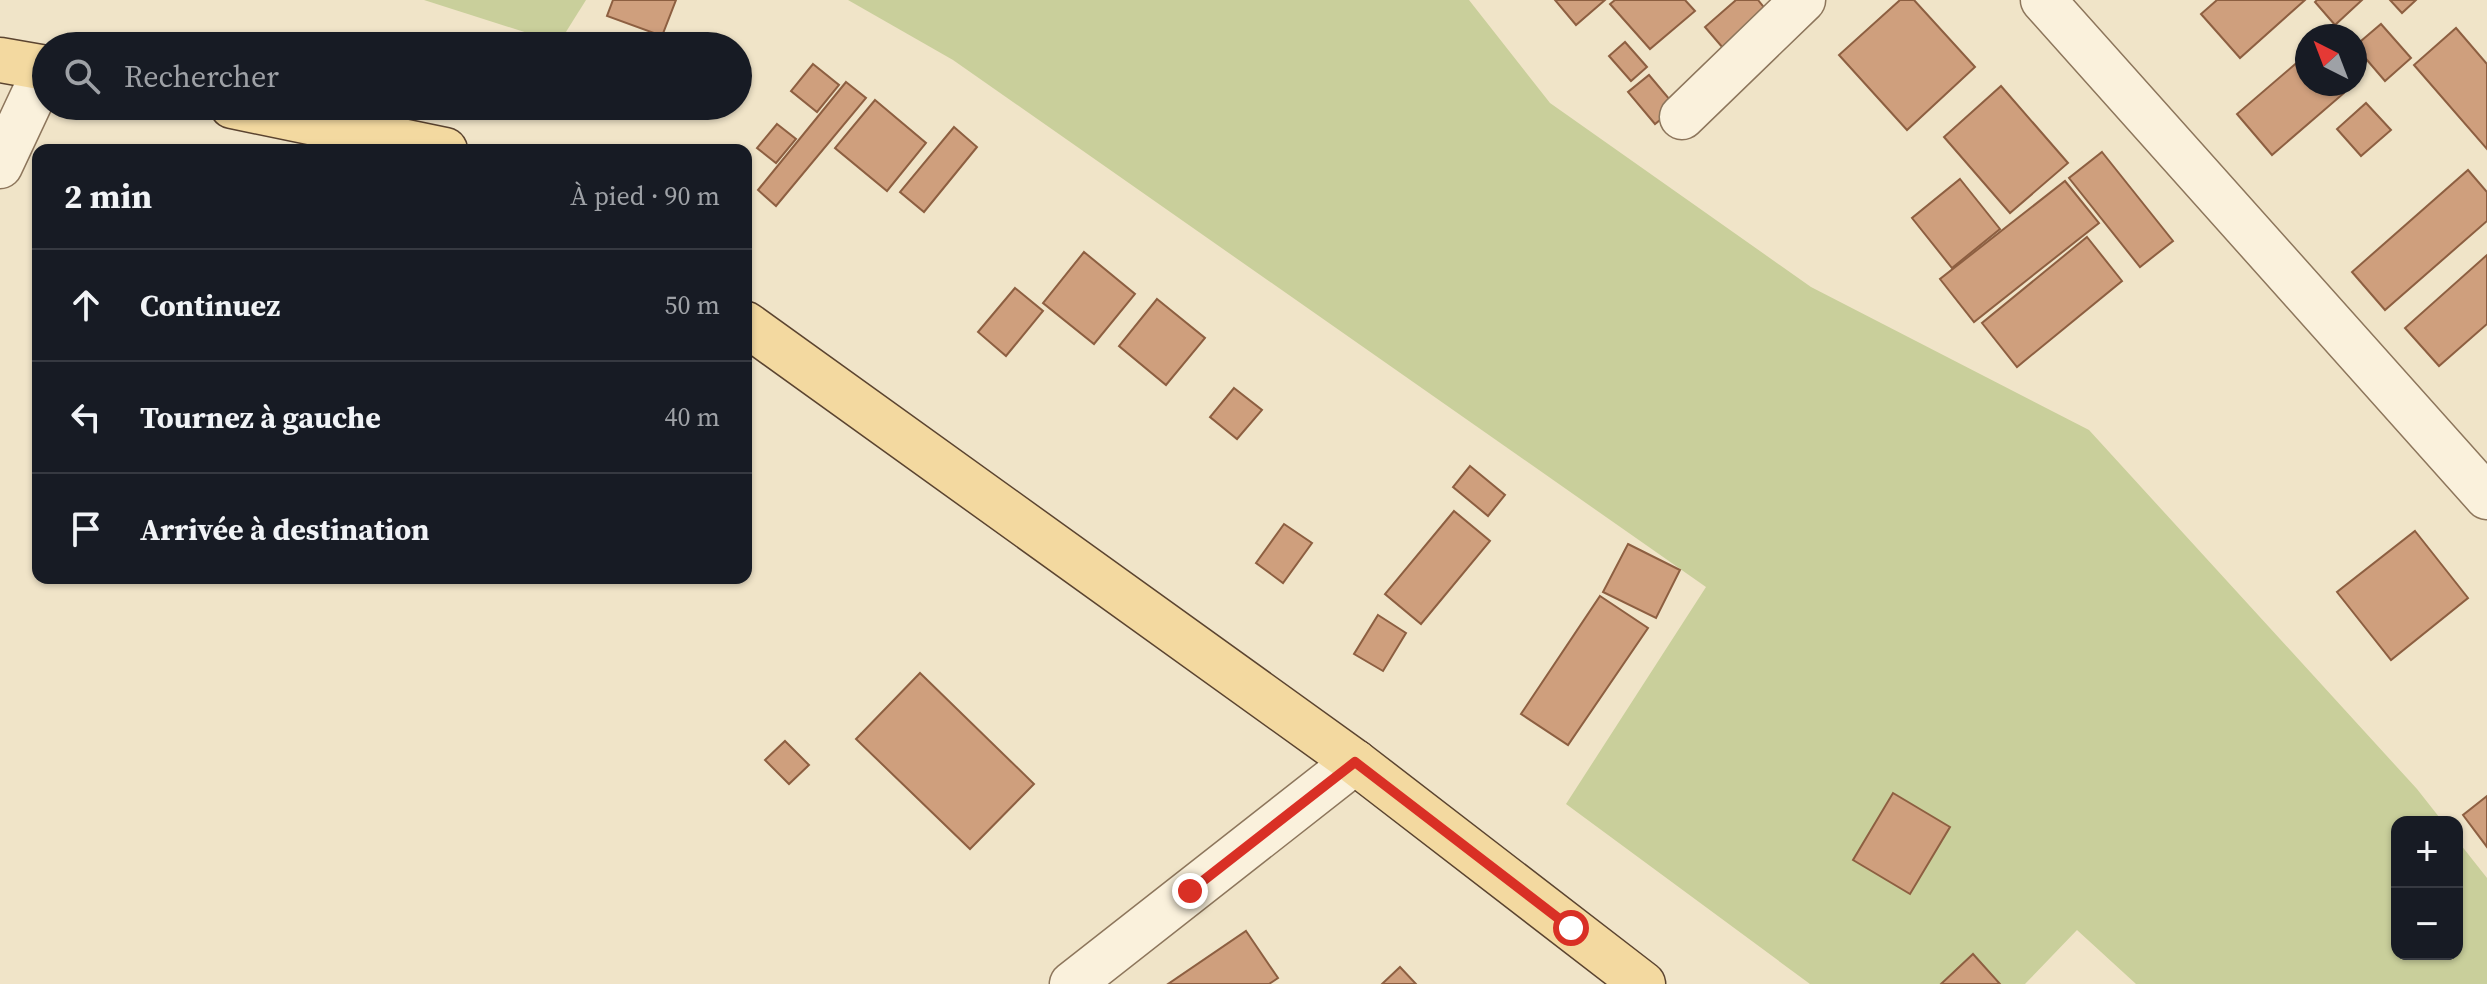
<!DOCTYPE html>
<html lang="fr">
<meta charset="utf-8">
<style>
:root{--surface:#171b24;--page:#20242c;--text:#f1f3f6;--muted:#9ea1a6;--line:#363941}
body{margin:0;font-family:"Source Serif 4",serif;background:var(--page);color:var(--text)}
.controls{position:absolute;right:24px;bottom:24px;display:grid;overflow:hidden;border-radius:16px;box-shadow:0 2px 6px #0004}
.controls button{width:72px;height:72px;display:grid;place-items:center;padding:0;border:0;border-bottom:2px solid var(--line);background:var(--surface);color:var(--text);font:40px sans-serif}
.compass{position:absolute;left:2295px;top:24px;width:72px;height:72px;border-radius:50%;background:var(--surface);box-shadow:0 2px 6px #0004;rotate:318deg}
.stop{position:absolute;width:24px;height:24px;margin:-18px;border:6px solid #d93025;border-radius:50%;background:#fff}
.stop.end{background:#d93025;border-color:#fff;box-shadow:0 2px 8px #0008}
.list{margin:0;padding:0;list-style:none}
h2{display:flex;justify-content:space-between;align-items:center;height:104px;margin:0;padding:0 32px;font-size:34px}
h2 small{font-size:26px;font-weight:400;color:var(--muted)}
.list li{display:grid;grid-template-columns:52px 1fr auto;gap:24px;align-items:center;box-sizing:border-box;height:112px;padding:0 32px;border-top:2px solid var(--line)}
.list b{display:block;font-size:30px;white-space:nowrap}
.list em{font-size:26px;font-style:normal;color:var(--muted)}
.icon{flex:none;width:44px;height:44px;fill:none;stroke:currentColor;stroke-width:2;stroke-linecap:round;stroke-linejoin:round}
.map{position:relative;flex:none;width:2487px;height:984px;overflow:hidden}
.search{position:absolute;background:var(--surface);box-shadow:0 2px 6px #0004;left:32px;top:32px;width:720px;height:88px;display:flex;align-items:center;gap:20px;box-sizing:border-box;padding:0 28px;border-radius:44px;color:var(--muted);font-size:30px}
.panel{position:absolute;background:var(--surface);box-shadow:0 2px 6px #0004;left:32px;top:144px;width:720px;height:440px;border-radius:16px}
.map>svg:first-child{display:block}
.green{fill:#c9cf9b}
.building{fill:#cf9f7d;stroke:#8d5f41;stroke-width:2}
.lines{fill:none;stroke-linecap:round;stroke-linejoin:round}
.minor-casing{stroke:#8d765c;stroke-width:47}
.major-casing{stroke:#5b4430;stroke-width:47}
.minor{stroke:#faf1dc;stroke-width:44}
.major{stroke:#f3d9a0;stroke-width:44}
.route{stroke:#d93025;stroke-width:10}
</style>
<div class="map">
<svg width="2487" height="984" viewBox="0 0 2487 984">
<rect width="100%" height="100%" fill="#f0e4c8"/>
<g class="green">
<polygon points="424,0 586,0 559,43"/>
<polygon points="848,0 1469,0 1550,103 1811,287 2089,430 2417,789 2443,822 2397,822 2397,954 2457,954 2457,840 2487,878 2487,984 2136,984 2077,930 2025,984 1810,984 1566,804 1706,587 953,60"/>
</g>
<g class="building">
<polygon points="613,0 676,0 662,36 607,16"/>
<polygon points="1555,0 1605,0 1576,25"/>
<polygon points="1615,0 1685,0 1695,11 1650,49 1610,4"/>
<polygon points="1736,0 1758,0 1766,10 1723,48 1705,27"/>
<polygon points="1900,0 1914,0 1975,67 1907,130 1839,55"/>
<polygon points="2217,0 2305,0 2240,58 2201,14"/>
<polygon points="2317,0 2362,0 2335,25 2315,2"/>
<polygon points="2390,0 2416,0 2402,13"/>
<polygon points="2381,24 2411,58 2385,81 2355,46"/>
<polygon points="2456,28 2487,64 2487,149 2414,65"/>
<polygon points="1625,42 1647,67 1631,81 1609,56"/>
<polygon points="2307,54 2307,84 2336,84 2344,93 2272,155 2237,114"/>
<polygon points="813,64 839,85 817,112 791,91"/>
<polygon points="1649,75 1676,107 1655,124 1628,92"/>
<polygon points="846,82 866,98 776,206 758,190"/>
<polygon points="2001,86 2068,163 2010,213 1944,137"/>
<polygon points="875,100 926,143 887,191 835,148"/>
<polygon points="2366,103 2391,130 2361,156 2337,129"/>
<polygon points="777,124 796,139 776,163 757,148"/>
<polygon points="954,127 977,147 924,212 900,192"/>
<polygon points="2102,152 2173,241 2140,267 2069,178"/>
<polygon points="2468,170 2487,192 2487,221 2385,310 2352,272"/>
<polygon points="1960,179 2000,229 1952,268 1912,218"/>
<polygon points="2065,181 2099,223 1974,322 1940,279"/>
<polygon points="2087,237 2122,281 2017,367 1982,323"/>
<polygon points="1084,252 1135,294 1094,344 1043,303"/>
<polygon points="2487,255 2487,324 2439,366 2405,328"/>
<polygon points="1015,288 1043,311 1006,356 978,332"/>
<polygon points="1157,299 1205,338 1166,385 1119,346"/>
<polygon points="1234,388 1262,410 1237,439 1210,417"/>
<polygon points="1470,466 1505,495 1488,516 1453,487"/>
<polygon points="1454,511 1490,541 1421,624 1385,594"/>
<polygon points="1284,524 1312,543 1283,583 1256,563"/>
<polygon points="2415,531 2468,598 2391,660 2337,592"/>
<polygon points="1628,544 1680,570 1656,618 1603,592"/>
<polygon points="1600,596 1648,628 1568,745 1521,714"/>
<polygon points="1378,615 1406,633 1383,671 1354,654"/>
<polygon points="920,673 1034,784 970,849 856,739"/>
<polygon points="785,741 809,765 789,784 765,760"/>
<polygon points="1893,793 1950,827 1910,894 1853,860"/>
<polygon points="2487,796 2487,847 2463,815"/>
<polygon points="1246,931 1278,978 1269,984 1168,984"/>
<polygon points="1973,954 2000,984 1941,984"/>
<polygon points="1400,967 1416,984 1382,984"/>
</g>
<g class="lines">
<defs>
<g id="minor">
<polyline points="2043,0 2487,497"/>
<polyline points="1682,117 1803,0"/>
<polyline points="0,166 46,68"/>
<polyline points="1072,984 1355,762"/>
</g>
<g id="major">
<polyline points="0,60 46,68"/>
<polyline points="232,106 445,150"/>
<polyline points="746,324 1355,762 1643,984"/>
</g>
</defs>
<use href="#minor" class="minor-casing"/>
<use href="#major" class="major-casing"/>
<use href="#minor" class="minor"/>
<use href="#major" class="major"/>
</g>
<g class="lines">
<polyline class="route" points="1190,891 1355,762 1571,928"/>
</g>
</svg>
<div class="controls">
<button>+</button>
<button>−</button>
</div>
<svg class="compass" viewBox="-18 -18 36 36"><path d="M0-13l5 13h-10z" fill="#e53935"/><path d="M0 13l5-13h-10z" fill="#9ea1a6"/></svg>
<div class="stop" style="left:1571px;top:928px"></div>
<div class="stop end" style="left:1190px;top:891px"></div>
<div class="search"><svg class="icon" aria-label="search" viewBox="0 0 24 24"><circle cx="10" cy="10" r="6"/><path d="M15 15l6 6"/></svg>Rechercher</div>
<section class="panel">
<h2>2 min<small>À pied · 90 m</small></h2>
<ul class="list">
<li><svg class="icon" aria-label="ahead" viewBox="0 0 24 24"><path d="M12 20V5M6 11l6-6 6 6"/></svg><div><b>Continuez</b></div><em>50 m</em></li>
<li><svg class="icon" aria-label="left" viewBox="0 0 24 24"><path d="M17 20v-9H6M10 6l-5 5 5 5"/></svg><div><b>Tournez à gauche</b></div><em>40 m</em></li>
<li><svg class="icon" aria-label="arrive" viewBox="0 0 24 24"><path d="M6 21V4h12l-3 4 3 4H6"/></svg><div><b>Arrivée à destination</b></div></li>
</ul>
</section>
</div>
